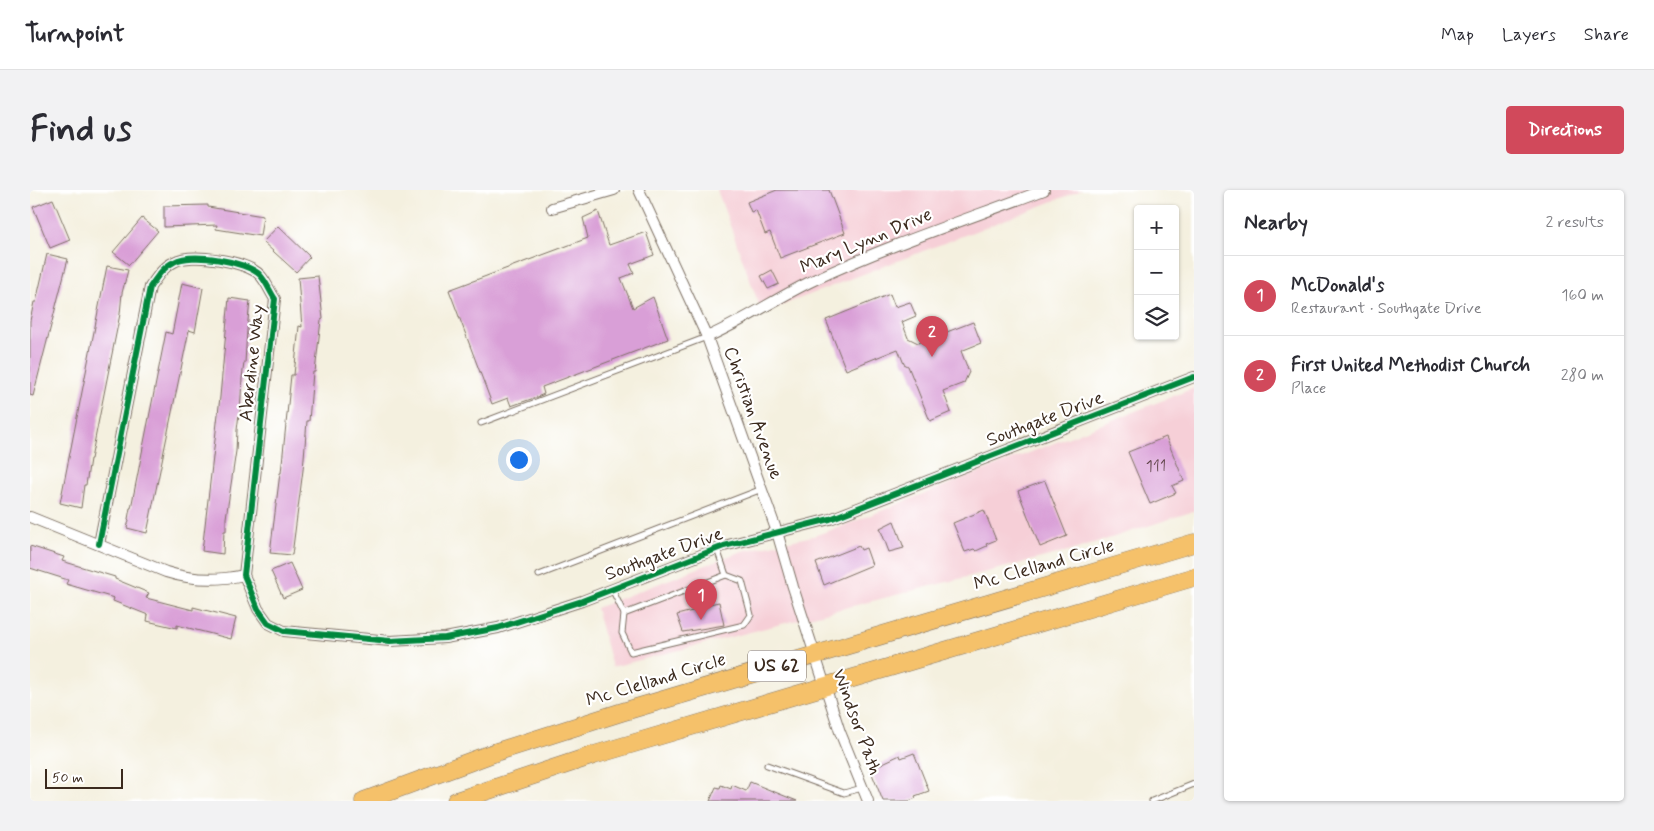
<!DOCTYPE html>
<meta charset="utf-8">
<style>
:root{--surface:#fff;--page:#f2f2f3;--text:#2b2b33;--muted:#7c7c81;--line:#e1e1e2;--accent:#d1495b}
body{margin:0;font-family:Mynerve,sans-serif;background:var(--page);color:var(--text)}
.controls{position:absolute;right:15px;top:15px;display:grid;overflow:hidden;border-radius:5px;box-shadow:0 1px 4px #0004}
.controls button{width:45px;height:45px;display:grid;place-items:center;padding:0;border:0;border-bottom:1px solid var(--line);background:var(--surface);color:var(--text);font:25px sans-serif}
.scale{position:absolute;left:15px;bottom:12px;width:78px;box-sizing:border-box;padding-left:5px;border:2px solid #3b2a1e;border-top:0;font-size:14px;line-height:18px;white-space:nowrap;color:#3b2a1e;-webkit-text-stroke:4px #fff;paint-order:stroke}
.you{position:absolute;left:488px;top:269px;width:18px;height:18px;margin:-12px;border:4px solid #fff;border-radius:50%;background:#1a73e8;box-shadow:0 0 0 8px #1a73e833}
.badge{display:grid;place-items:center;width:32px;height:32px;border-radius:50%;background:var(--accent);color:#fff;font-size:16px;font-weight:700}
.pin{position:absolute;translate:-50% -41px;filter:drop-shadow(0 1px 2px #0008)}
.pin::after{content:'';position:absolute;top:26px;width:18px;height:15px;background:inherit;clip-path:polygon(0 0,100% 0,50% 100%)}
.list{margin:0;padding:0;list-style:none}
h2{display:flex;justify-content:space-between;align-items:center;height:65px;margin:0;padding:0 20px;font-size:21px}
h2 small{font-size:16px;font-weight:400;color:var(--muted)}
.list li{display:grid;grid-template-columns:32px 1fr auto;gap:15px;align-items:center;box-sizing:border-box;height:80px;padding:0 20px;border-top:1px solid var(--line)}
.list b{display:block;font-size:19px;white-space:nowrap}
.list p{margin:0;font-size:16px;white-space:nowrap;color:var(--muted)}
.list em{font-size:16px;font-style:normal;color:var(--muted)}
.icon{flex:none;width:28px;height:28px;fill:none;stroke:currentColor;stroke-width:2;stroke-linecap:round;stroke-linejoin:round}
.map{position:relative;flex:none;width:1164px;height:611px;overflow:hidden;border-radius:5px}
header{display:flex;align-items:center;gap:30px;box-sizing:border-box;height:70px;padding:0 25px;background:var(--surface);border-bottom:1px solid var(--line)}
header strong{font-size:24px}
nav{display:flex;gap:28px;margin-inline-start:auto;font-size:18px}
.intro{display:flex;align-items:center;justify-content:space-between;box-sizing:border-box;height:120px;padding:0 30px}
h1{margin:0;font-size:35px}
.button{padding:12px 22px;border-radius:5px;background:var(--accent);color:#fff;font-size:18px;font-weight:700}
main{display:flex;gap:30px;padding:0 30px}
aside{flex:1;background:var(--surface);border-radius:5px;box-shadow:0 1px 4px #0004}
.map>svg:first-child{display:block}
.built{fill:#f6cfd7}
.building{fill:#d99fd7}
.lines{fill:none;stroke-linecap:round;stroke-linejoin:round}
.service-casing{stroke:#7c6f62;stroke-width:7}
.minor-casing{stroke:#7c6f62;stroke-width:12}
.trunk-casing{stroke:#7c6f62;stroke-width:19}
.service{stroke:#fff;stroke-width:5}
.minor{stroke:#fff;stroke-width:10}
.trunk{stroke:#f5c16b;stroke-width:18}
.cycleway-casing{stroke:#fff;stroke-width:9}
.cycleway{stroke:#00873e;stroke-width:6}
.labels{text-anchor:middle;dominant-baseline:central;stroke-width:4.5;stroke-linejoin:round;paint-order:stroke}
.number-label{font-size:16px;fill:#62474c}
.shield{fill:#fff;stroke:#766a62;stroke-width:1}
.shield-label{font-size:18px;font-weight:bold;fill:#3b2a1e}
.street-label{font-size:19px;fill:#3b2a1e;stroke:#fff}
</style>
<header>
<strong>Turnpoint</strong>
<nav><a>Map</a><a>Layers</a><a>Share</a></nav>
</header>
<div class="intro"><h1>Find us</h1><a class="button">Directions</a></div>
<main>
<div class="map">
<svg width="1164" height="611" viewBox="0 0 1164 611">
<rect width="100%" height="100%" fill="#fff"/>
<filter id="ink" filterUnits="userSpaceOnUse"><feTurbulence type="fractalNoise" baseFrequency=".02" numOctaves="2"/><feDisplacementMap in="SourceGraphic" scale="10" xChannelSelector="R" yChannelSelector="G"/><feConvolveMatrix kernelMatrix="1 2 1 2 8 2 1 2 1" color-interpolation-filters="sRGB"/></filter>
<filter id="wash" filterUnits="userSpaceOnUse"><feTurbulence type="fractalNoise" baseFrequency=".0096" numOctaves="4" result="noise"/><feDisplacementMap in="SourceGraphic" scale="20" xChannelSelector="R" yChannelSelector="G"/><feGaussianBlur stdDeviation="1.12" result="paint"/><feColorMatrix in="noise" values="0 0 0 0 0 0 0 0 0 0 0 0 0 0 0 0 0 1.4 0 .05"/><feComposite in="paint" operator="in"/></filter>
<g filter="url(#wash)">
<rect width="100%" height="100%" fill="#f4f0df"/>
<g class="built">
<polygon points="687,0 1052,0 732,123"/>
<polygon points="1164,198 1164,321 1047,359 582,477 566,418 712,361 783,346 810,337"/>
</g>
<g id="blocks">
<g class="building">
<polygon points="747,0 799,0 815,43 750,68 740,42 735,44 726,20 721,22 717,12"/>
<polygon points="23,9 40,50 20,58 3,17"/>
<polygon points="178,15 178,17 233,26 230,46 186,39 187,35 134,37 134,16"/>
<polygon points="568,21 579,55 616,42 624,65 600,74 604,83 591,88 603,118 623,107 638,149 512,197 514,204 507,207 481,216 478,208 462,214 419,100 558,48 553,28"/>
<polygon points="112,28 128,41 99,75 83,62"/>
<polygon points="248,36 280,67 266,82 233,52"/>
<polygon points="17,64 38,69 3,206 0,205 0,131 4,112 6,112"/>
<polygon points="77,76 98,80 92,103 90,124 61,269 60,269 56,295 54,295 51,318 30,313"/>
<polygon points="742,80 749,94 738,99 731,86"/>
<polygon points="288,86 293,129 291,130 285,182 283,182 279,231 277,231 273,280 262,365 240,363 250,283 251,283 261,185 264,185 269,136 272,137 268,88"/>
<polygon points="152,93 173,98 165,142 159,140 117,343 97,338 99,330 98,329 100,318 101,318 136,142 142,144"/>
<polygon points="860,104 865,117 880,112 886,126 872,132 878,148 888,153 943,132 951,153 931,161 939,182 934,193 913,201 921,222 900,231 878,176 874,174 868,159 816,180 796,130"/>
<polygon points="199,108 220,111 217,140 215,173 214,173 212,188 210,224 209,224 207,240 206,261 196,328 196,341 194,341 193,364 172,361 190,207"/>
<polygon points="1136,247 1154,291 1142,296 1146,303 1120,314 1098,262"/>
<polygon points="1015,291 1037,346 1010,357 988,301"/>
<polygon points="954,320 966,350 956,354 957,356 946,361 944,359 935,362 923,333"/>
<polygon points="864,331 874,358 859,362 850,338"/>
<polygon points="0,356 34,367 32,371 85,387 85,389 119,403 116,408 163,420 163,417 206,428 201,449 147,435 147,438 117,431 118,425 83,411 84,408 36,394 38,390 0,378"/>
<polygon points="829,356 831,360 836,358 842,375 794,395 786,373"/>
<polygon points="260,373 272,400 253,408 241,381"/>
<polygon points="689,412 694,435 653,442 647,425 666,420 665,417"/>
<polygon points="884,563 899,601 885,606 886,608 879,611 853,611 840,579 870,565 871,568"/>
<polygon points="720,592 767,611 680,611 686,597 690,598 691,595 701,599 702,595 716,601"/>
</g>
</g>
</g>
<g filter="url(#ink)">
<use href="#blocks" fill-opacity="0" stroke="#7c6f62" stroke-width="1"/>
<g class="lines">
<defs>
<g id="service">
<polyline points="451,233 677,147"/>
<polyline points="509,385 732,299"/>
<polyline points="582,399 594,424 592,443 601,462 714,435 721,425 712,391 696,385 687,359"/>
<polyline points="594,424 696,385"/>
<polyline points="737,575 814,603 832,598"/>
<polyline points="1122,611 1164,594"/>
</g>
<g id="minor">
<polyline points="609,0 677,147 747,342 763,397 810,542 838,611"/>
<polyline points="522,18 584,0"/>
<path d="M677,147C714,131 748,107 784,90C859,55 938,29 1014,0"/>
<path d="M0,327L136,382C161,390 187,391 214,385"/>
<path d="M69,354L120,97C127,87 133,77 144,72C161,62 216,71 230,85C236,91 240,102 245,109L214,385L228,419L238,433L254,441L360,451L415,448L468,438L552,411L694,356L800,329L1164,187"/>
</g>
<g id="trunk">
<polyline points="334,611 466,562 592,522 1164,353"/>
<polyline points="426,611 564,565 1164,387"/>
</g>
</defs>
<use href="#service" class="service-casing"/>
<use href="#minor" class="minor-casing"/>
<use href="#trunk" class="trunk-casing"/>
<use href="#service" class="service"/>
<use href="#minor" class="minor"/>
<use href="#trunk" class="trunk"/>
<defs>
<path id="cycleway" d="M69,354L120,97C127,87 133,77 144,72C161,62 216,71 230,85C236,91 240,102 245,109L214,385L228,419L238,433L254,441L360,451L415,448L468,438L552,411L694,356L800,329L1164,187"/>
</defs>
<use href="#cycleway" class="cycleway-casing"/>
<use href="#cycleway" class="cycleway"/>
</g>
</g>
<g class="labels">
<g class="number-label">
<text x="1126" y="276">111</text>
</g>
<rect class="shield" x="718" y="460.5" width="58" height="31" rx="4"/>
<g class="shield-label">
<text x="747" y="476">US 62</text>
</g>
<g class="street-label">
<text transform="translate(836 51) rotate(-23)">Mary Lynn Drive</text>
<text transform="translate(222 173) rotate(-84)">Aberdine Way</text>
<text transform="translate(723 223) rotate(70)">Christian Avenue</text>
<text transform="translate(1015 229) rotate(-21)">Southgate Drive</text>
<text transform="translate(634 364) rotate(-20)">Southgate Drive</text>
<text transform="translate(1014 375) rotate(-16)">Mc Clelland Circle</text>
<text transform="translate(626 490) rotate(-17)">Mc Clelland Circle</text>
<text transform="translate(827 532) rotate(70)">Windsor Path</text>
</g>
</g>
</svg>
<div class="controls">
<button>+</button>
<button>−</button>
<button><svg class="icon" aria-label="layers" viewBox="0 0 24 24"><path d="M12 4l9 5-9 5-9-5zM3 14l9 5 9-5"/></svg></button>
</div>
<div class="scale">50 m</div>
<div class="you"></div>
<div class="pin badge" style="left:671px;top:430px">1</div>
<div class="pin badge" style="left:902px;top:167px">2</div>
</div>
<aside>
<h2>Nearby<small>2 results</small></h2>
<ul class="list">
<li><span class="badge">1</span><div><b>McDonald's</b><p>Restaurant · Southgate Drive</p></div><em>160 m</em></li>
<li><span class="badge">2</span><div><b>First United Methodist Church</b><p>Place</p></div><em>280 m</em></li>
</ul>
</aside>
</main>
